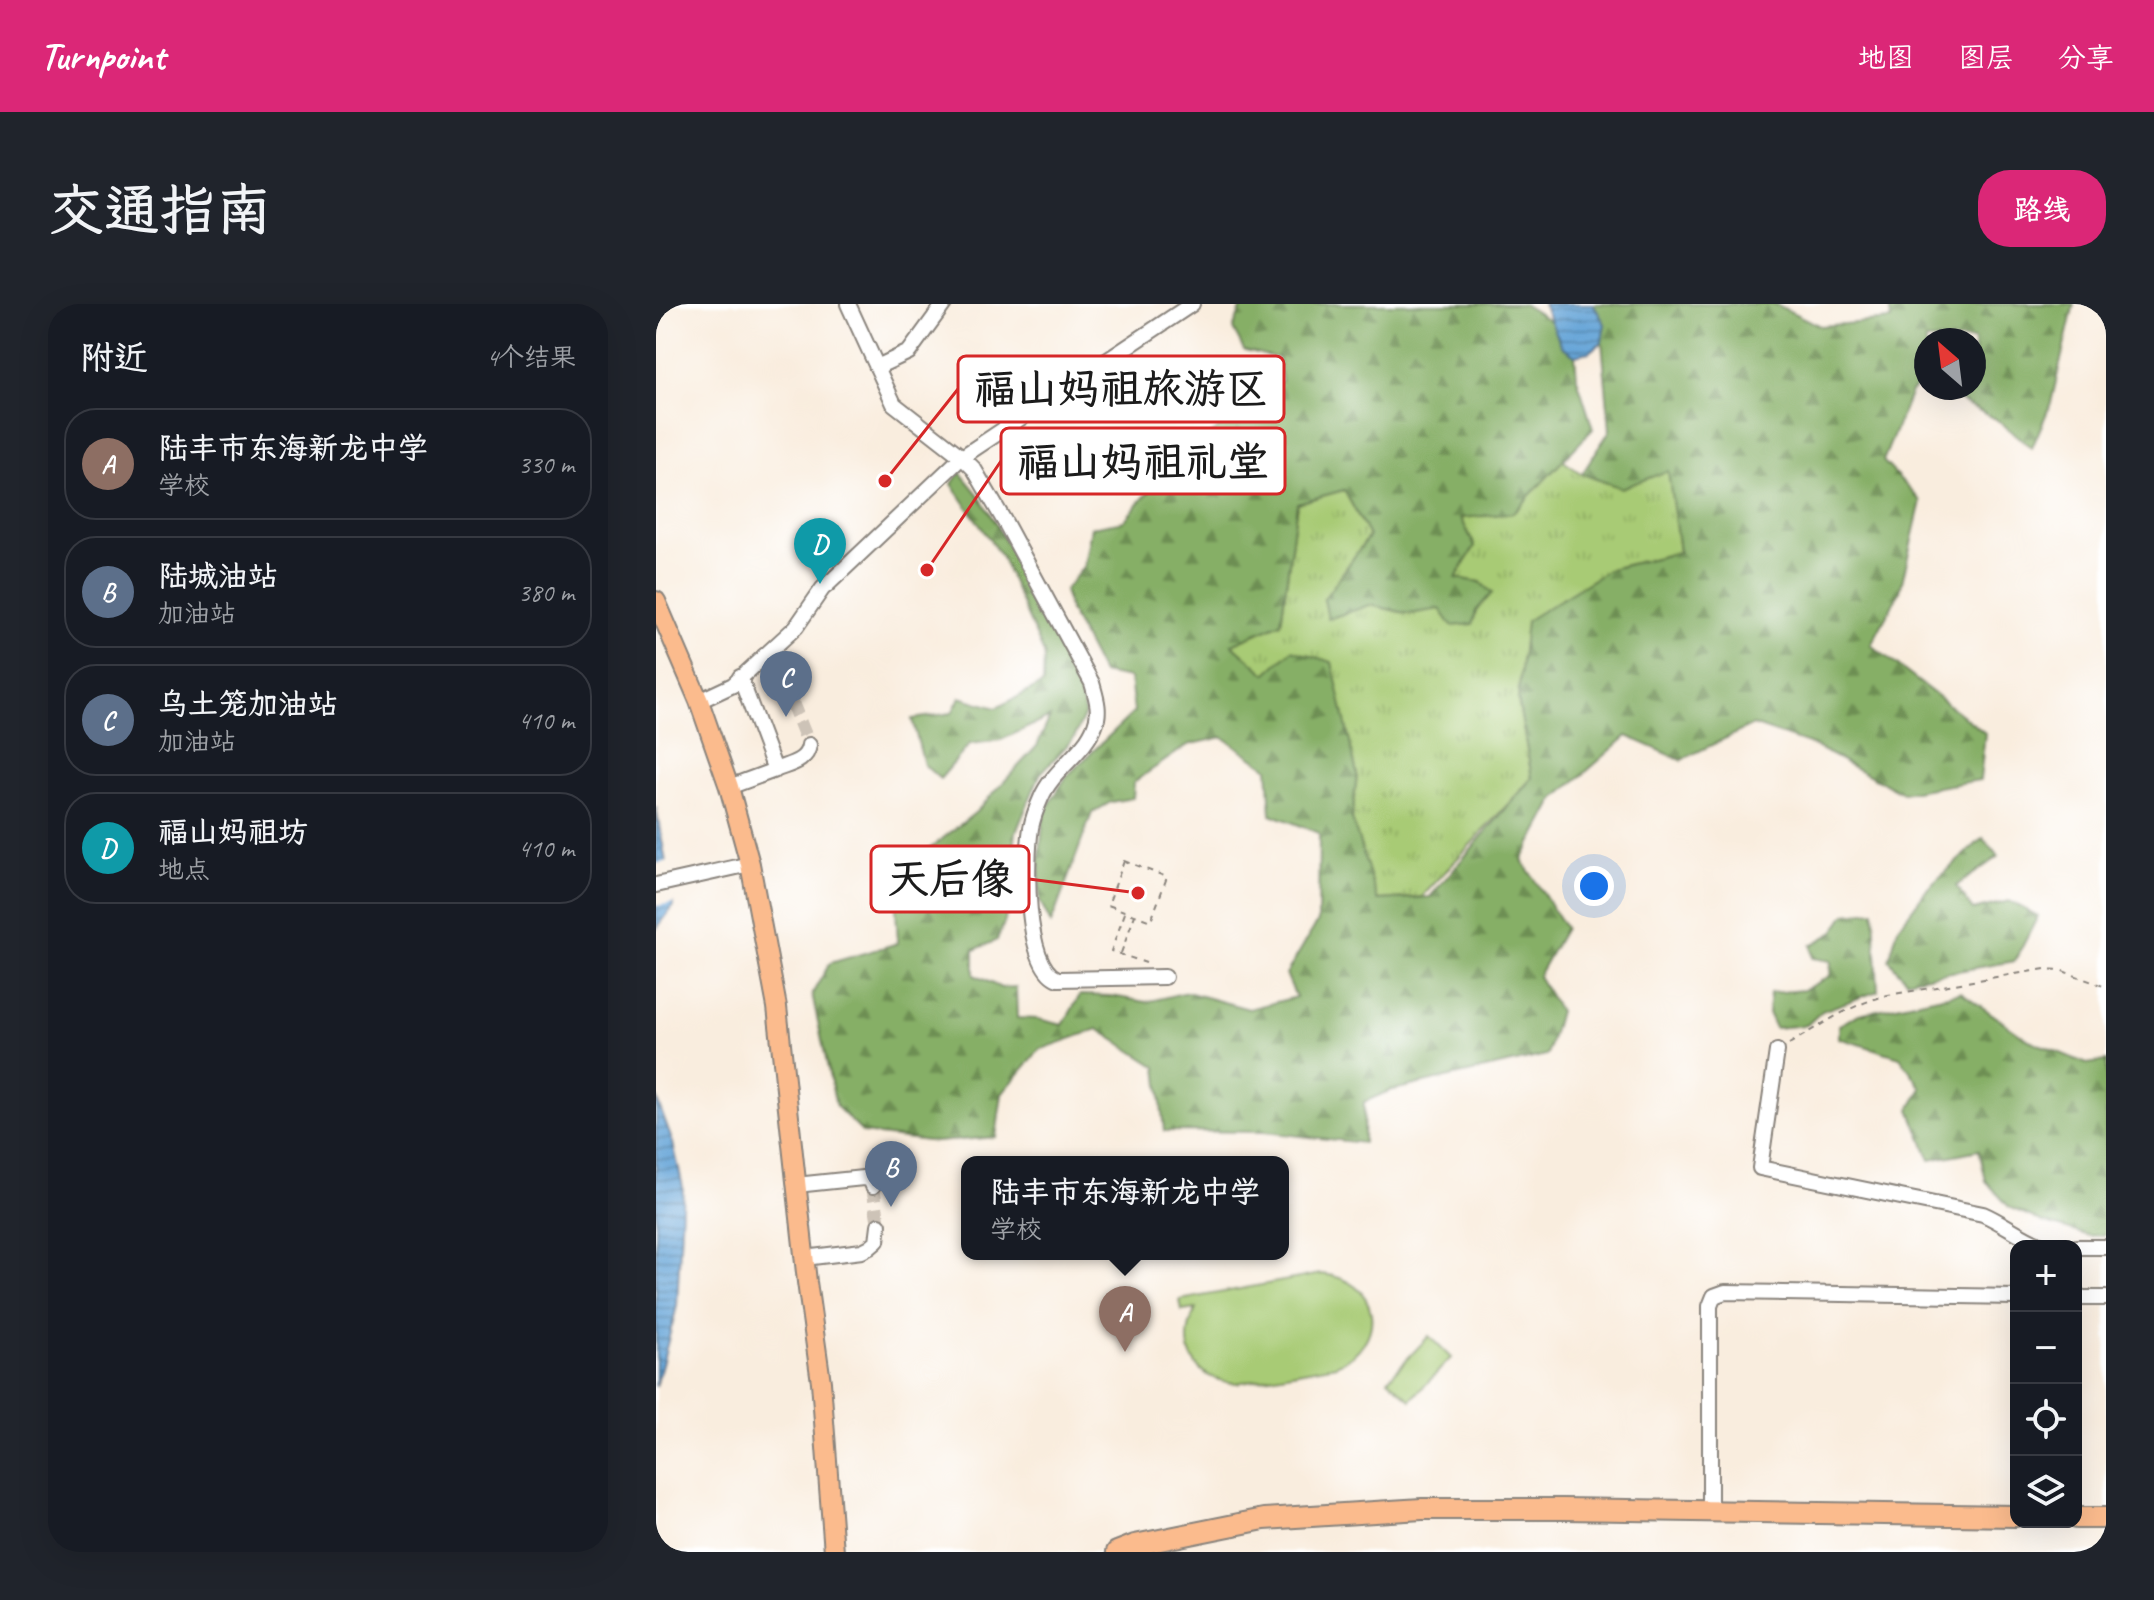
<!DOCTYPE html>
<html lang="zh">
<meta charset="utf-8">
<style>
:root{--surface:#171b24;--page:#20242c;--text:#f1f3f6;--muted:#9ea1a6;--line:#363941;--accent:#db2777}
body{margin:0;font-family:Caveat,"LXGW WenKai TC",sans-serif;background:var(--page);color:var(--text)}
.controls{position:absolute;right:24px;bottom:24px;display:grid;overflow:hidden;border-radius:16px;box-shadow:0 8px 32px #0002}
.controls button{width:72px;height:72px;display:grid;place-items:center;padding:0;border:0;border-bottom:2px solid var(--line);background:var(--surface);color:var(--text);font:40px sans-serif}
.compass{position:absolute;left:1258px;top:24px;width:72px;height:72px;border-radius:50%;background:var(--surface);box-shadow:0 8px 32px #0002;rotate:332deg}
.you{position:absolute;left:938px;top:582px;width:28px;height:28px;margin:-20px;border:6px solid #fff;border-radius:50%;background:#1a73e8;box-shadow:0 0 0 12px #1a73e833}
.badge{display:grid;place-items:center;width:52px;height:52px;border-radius:50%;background:var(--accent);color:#fff;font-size:26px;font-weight:700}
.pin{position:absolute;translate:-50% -66px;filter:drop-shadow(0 2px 4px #0008)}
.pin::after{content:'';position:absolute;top:42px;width:28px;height:24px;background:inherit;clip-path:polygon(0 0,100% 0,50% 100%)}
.popup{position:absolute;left:305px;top:852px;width:328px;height:104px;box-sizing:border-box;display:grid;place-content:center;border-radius:16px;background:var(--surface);filter:drop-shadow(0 2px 6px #0005);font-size:26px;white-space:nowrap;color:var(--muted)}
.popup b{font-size:30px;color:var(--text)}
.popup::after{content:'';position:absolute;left:50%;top:100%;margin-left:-16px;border:16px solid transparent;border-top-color:var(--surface)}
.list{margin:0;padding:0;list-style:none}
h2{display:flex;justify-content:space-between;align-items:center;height:104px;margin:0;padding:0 32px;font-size:34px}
h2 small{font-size:26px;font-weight:400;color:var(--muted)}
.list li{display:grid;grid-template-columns:52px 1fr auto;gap:24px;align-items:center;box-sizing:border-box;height:112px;margin:0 16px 16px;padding:0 16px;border:2px solid var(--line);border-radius:32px}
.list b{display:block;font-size:30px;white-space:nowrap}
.list p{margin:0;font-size:26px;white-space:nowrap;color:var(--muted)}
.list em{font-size:26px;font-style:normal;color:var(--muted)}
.icon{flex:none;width:44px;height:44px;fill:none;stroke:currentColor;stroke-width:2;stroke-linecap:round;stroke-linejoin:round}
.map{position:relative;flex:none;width:1450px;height:1248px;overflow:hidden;border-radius:32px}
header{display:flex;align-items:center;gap:48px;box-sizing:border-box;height:112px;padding:0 40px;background:var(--accent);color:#fff}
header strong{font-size:38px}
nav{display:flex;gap:44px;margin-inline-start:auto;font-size:28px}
.intro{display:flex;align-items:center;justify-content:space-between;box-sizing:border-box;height:192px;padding:0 48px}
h1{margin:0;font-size:56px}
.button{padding:20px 36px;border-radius:32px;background:var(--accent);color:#fff;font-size:28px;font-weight:700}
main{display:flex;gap:48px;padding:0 48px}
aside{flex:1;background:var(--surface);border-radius:32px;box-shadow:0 8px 32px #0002}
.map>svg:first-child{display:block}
.grass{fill:url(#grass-tufts);stroke:#627448;stroke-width:2}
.forest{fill:url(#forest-firs);stroke:#516641;stroke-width:2}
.garden{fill:#a8cb74;stroke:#627448;stroke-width:2}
.water{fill:url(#water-rules);stroke:#41607a;stroke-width:2}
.pier{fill:#f9edde}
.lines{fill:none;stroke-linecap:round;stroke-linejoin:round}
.minor-tunnel{stroke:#cdc3b7;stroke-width:14;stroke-dasharray:14 7;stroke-linecap:butt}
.minor-casing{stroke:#8a847d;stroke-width:18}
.major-casing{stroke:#8a847d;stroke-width:22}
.highway-casing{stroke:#8a847d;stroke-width:24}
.path{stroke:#8a847d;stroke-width:2;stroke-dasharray:6 6;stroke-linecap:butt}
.minor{stroke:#fff;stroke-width:14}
.major{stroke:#fbbb8d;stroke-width:18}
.highway{stroke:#fbbb8d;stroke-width:20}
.leader{fill:none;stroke:#d62828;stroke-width:3}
.callout-dot{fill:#d62828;stroke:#fff;stroke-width:3}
.callout{fill:#fff;stroke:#d62828;stroke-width:3}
.callout-label{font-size:42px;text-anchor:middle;font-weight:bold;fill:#1c1c1c}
</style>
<header>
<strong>Turnpoint</strong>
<nav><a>地图</a><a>图层</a><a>分享</a></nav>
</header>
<div class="intro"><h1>交通指南</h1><a class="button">路线</a></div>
<main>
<aside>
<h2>附近<small>4个结果</small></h2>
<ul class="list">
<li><span class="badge" style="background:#8d6e63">A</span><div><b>陆丰市东海新龙中学</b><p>学校</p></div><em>330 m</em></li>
<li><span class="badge" style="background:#5c6f8a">B</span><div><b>陆城油站</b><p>加油站</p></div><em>380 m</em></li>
<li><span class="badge" style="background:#5c6f8a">C</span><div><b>乌土笼加油站</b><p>加油站</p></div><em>410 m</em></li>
<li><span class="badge" style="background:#0f9aa8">D</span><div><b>福山妈祖坊</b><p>地点</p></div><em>410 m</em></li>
</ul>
</aside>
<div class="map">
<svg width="1450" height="1248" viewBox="0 0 1450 1248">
<defs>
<pattern id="grass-tufts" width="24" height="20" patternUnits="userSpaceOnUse" patternTransform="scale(2)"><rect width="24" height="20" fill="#a8cb74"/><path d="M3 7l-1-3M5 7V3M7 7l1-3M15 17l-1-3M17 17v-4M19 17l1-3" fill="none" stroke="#90ae64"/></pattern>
<pattern id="forest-firs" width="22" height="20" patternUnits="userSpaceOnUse" patternTransform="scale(2)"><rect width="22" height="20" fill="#86af66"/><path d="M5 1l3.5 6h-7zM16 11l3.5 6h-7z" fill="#6d8e53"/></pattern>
<pattern id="water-rules" width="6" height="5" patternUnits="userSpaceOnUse" patternTransform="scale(2)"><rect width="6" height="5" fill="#66a5d8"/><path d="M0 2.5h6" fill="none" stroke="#5386ae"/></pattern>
</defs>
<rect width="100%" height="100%" fill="#fff"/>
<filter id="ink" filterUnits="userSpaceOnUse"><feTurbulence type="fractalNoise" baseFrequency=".0125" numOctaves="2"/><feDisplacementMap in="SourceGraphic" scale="16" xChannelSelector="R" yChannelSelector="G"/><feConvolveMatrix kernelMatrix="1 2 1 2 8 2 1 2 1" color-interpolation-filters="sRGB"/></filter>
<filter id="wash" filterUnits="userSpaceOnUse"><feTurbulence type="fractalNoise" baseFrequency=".006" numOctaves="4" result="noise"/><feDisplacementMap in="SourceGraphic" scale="32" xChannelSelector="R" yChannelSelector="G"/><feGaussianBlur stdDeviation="1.8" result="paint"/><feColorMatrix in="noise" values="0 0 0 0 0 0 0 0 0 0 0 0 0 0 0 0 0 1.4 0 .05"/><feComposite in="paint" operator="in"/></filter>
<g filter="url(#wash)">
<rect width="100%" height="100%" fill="#f9edde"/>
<polygon class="grass" points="906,156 926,170 1013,167 1023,248 954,265 862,395 876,474 766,593 721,596 696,515 701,470 610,370 575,340 625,319 641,199 688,186 713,232 668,295 714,301 754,310 784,304 824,278 799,275 805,214 857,209"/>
<g class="forest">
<path d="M587,0H867L896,18L906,42L919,51L921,74L937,125L857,209L805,214L819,242L800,274L824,278L836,289L820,307L817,320L796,322L784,305L754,310L714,301L672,315L668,295L713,232L688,186L641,199L625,319L576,340L610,370L636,346L676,358L701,470L696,515L722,596L774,593L876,474L862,395L870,317L954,265L1023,248L1012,167L965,184L926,170L954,126L946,38L948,20L937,0H1119L1164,22L1235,16L1233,0H1418L1395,99L1376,144L1340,115L1280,84H1318V36H1270V79L1265,77L1255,88L1227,157L1265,197L1244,287L1215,341L1329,429L1324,476L1247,489L1158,442L1097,421L1025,456L971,432L899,495L866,556L909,624L882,672L903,707L891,751L733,787L708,798L707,839L608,828L508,827L501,763L442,725L383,746L346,790L340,833L280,838L207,829L180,802L156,690L174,659L242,639L239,589L266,551L320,508L381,442L394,413L345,436L314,440L284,475L268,461L256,415L296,409L304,393L340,404L387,380L388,350L346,254L296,180L304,168L322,190L345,229L420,373L429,410L418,434L384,470L360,528L349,617L341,636L318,646V671L345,684L360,683L361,714L382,715L407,721L424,691L456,692L490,698L531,688L593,705L640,693L630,670L662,617L663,529L615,510L612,464L567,433L532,441L478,478L477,494L455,498L436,509L395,620L384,598L383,558L388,509L410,473L478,408L474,374L446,369L414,307L408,287L428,262L435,223L468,217C512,161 567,118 626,77L622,54L588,46L577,25Z"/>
<polygon points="1327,534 1343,552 1300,582 1317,606 1353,597 1382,612 1359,657 1250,676 1233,656 1242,624 1272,584"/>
<polygon points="1218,607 1222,687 1166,707 1151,721 1119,724 1112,709 1114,689 1148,686 1174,672 1175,657 1156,654 1155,641 1177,629 1190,610"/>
<polygon points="1305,688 1373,736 1431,760 1450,757 1450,931 1434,932 1387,918 1353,903 1330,877 1323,846 1274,856 1254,805 1266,784 1244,753 1183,734 1183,721 1203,710"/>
</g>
<g class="garden">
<path d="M665,970C724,975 734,1038 680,1061L581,1079C537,1076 521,1044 540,1005L526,1007L524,996Z"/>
<polygon points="773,1032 795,1054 755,1096 732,1075"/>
</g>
<g class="water">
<polygon points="887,0 937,0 949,20 946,38 933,48 919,51 906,42"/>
<polygon points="0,503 18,602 0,625"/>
<polygon points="0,793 17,839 27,883 21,1002 0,1083"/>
</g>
<polygon class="pier" points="14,557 21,598 0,602 0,560"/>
</g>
<g filter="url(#ink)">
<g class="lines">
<g class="minor-tunnel">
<polyline points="128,379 153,441"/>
<polyline points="217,882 223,921"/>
</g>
<defs>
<g id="minor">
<path d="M192,0L238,100L306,153L318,165L350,220L436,379C440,393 445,407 439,421C429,449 397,465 385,494C381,503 377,514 375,524C370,554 368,663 402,675L509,673"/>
<polyline points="221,63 253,48 288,0"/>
<polyline points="170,282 306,153 536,0"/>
<polyline points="108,352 123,367 128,379"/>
<polyline points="43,397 77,381 140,323 167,284"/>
<path d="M119,466C133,460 151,458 153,441"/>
<polyline points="73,483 119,466 84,373"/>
<polyline points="0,581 94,560"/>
<path d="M1121,747L1104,864L1327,910C1348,919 1367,935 1389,942"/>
<polyline points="140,881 207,874 214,875 217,882"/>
<polyline points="1420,943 1450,943"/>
<polyline points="148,954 206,947 214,943 221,937 223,921"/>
<polyline points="1420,994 1450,994"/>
<polyline points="1054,1207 1054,1002 1058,992 1069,988 1360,993"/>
</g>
<polyline id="major" points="0,297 43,397 73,483 94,560 121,703 151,978 165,1078 178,1248"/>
<g id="highway">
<polyline points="1420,1214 1450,1214"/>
<polyline points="461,1248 479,1241 608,1215 766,1205 907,1205 1360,1212"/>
</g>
</defs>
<use href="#minor" class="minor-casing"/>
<use href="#major" class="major-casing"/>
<use href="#highway" class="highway-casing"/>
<g class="path">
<polygon points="468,557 511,573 495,617 452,601"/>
<polyline points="469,609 455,647 490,659"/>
<polyline points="465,649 479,611"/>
<path d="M1133,740C1166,720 1194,701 1232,691L1389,665L1404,666L1450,683"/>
</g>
<use href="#minor" class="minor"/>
<use href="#major" class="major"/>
<use href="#highway" class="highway"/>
</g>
</g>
<path class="leader" d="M229 177L302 85M271 266L345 157M482 589L373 575"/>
<g class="callout-dot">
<circle cx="229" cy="177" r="8"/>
<circle cx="271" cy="266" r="8"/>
<circle cx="482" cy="589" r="8"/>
</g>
<g class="callout">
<rect x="302" y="52" width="326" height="66" rx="8"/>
<rect x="345" y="124" width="284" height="66" rx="8"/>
<rect x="215" y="542" width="158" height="66" rx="8"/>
</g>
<g class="callout-label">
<text x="465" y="99">福山妈祖旅游区</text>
<text x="487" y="172">福山妈祖礼堂</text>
<text x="294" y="589">天后像</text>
</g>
</svg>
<div class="controls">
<button>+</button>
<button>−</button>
<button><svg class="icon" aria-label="locate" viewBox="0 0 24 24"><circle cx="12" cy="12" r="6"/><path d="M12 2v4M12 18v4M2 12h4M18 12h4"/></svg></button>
<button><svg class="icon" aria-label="layers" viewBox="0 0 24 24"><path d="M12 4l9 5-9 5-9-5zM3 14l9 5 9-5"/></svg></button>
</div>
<svg class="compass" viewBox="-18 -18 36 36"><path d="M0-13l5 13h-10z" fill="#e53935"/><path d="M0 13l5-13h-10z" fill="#9ea1a6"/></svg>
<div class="you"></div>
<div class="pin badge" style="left:469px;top:1048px;background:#8d6e63">A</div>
<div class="popup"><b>陆丰市东海新龙中学</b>学校</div>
<div class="pin badge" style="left:235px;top:903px;background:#5c6f8a">B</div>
<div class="pin badge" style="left:130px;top:413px;background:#5c6f8a">C</div>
<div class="pin badge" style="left:164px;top:280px;background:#0f9aa8">D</div>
</div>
</main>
